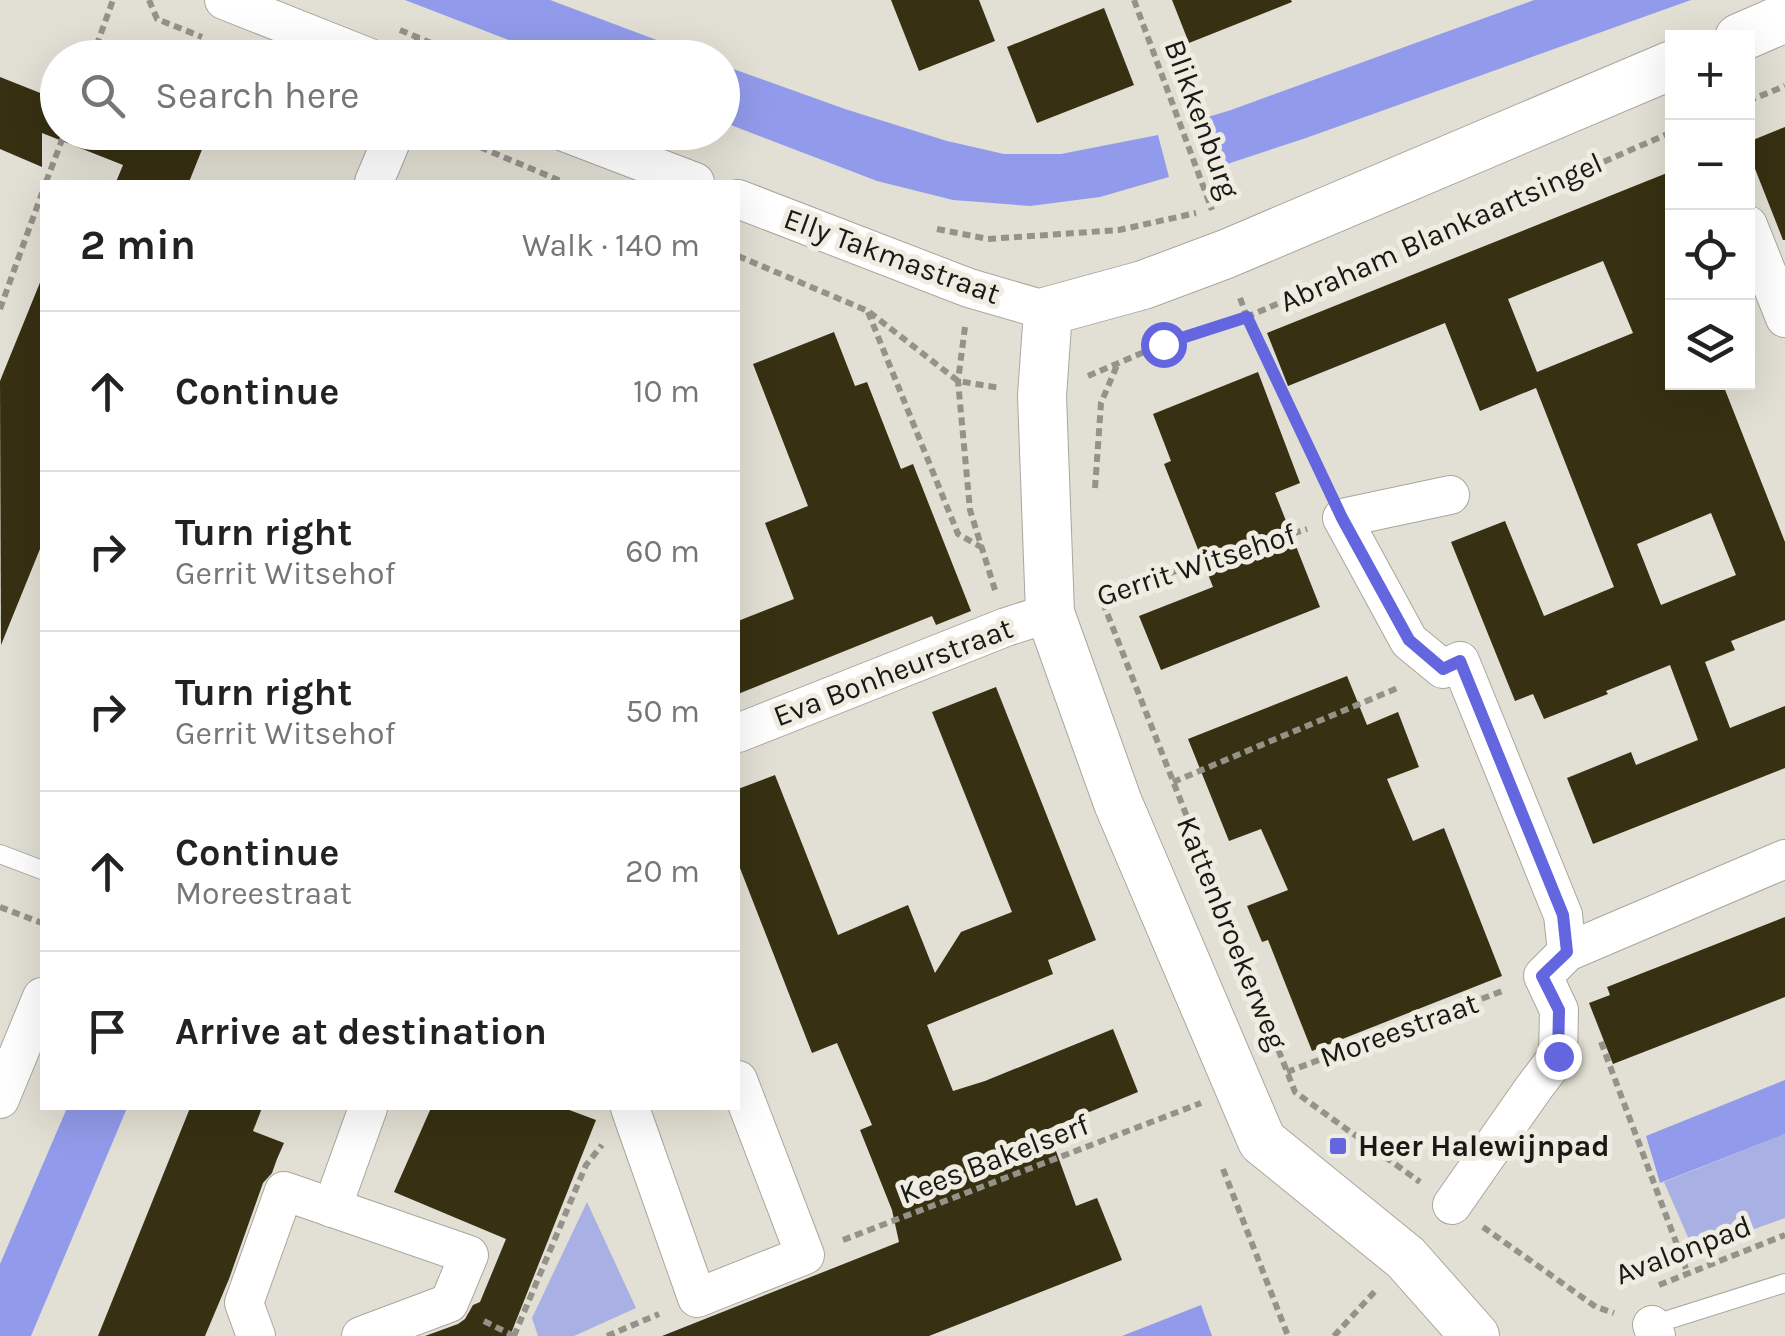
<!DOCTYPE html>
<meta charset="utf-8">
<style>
:root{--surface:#fff;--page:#f6f6f6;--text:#222;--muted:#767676;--line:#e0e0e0}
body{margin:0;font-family:Karla,sans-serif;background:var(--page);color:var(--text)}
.controls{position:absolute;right:30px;top:30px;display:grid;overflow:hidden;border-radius:0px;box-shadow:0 10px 40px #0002}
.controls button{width:90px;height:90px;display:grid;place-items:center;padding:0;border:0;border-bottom:2px solid var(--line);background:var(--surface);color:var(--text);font:50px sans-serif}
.stop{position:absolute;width:30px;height:30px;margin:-22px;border:8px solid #6366de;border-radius:50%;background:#fff}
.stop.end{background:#6366de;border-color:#fff;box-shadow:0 2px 10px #0008}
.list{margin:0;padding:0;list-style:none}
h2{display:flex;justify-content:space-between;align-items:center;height:130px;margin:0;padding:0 40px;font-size:42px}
h2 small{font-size:32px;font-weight:400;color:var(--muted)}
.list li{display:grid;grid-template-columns:65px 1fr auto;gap:30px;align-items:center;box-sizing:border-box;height:160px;padding:0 40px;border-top:2px solid var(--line)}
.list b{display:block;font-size:38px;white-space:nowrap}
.list p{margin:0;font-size:32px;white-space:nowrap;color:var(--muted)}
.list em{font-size:32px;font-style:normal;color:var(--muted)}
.icon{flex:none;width:55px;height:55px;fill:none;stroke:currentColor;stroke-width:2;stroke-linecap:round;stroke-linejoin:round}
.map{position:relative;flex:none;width:1785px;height:1336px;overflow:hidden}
.search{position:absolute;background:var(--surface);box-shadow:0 10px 40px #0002;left:40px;top:40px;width:700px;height:110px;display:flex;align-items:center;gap:25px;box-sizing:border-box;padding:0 35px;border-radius:55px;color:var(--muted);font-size:38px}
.panel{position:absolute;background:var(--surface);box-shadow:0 10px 40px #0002;left:40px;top:180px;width:700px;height:930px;border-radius:0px}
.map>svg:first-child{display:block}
.green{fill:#a9b0e4}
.water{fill:#929beb}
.building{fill:#373012;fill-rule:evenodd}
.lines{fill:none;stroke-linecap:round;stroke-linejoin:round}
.service-casing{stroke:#a9a79d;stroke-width:20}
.minor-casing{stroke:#a9a79d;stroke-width:40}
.tertiary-casing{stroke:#a9a79d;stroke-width:50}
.path{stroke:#95928a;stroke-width:6;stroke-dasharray:8 5;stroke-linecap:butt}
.service{stroke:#fff;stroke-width:18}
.minor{stroke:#fff;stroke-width:38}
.tertiary{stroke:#fff;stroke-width:48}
.route{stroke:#6366de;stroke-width:12}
.poi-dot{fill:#6366de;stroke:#efece1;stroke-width:4}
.labels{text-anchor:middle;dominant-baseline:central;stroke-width:10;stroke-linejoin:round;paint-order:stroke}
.street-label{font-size:30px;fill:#1a1915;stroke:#efece1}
.poi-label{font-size:30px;font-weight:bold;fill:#1a1915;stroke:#efece1;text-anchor:start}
</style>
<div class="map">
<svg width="1785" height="1336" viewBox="0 0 1785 1336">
<rect width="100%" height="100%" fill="#e2dfd4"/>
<g class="green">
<polygon points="1785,1134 1785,1218 1694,1251 1664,1182"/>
<polygon points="587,1202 636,1308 574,1336 538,1336 532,1318"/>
</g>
<g class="water">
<polygon points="405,0 550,0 702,57 553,57"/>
<polygon points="1534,0 1691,0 1306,138 1215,168 1204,144 1198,120 1231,110"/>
<polygon points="722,65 845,109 947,141 1004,154 1061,154 1158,135 1169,177 1100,197 1030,206 953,200 877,181 723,122"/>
<polygon points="1785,1080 1785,1134 1660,1183 1646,1136"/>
<polygon points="67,1108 127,1108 31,1336 0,1336 0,1264"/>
<polygon points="1201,1305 1212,1336 1122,1336"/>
</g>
<g class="building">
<polygon points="891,0 979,0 995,41 919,71"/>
<polygon points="1172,0 1291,0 1292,2 1189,43"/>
<polygon points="1104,8 1134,85 1037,123 1007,47"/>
<polygon points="0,77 58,100 58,132 209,132 189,182 116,182 123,165 42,133 42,167 0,149"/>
<polygon points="1785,127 1785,240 1783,240 1748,151 1748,142"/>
<path d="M1672,171V382H1722L1785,542V620L1731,641L1735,650L1705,662L1730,728L1785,706V768L1593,844L1567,778L1631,752L1636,765L1698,740L1670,665L1606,691L1608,694L1544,719L1533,694L1515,701L1451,542L1505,521L1544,616L1614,587L1536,388L1480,411L1445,323L1288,386L1267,333ZM1603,261L1633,333L1537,372L1508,299ZM1711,513L1736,575L1661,605L1637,544Z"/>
<polygon points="41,280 42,544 1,645 0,381"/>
<polygon points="834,332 855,386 867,382 901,469 913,464 971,611 936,625 932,616 738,694 738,621 794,599 765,523 808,506 753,364"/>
<polygon points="1258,372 1300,483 1275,493 1320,607 1161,670 1139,616 1213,587 1164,464 1171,461 1153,414"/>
<polygon points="1347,676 1367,725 1398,712 1419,767 1387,779 1413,841 1444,828 1502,976 1312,1051 1268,940 1262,942 1247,906 1288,890 1261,829 1229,841 1188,739"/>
<polygon points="996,687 1096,940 1048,960 1053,974 927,1025 953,1091 985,1081 1113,1029 1138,1092 1048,1129 1076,1206 1097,1198 1122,1260 929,1336 662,1336 899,1242 892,1210 860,1130 872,1125 837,1043 812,1053 738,863 738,789 775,775 838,935 908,905 935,973 961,932 1012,912 932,712"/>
<polygon points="1785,917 1785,997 1613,1064 1589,1003 1610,995 1607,987"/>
<polygon points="190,1108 262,1108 253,1131 284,1143 277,1159 272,1173 263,1183 229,1279 205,1336 98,1336"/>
<polygon points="431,1108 564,1108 596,1120 510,1336 425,1336 458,1324 465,1319 473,1305 480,1302 506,1239 394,1192"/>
</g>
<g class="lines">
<defs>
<g id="service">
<polyline points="0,854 42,870"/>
<polyline points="1652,1325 1785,1283"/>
</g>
<g id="minor">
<polyline points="224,0 370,58"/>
<polyline points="564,132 695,182"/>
<polyline points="374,182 395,132"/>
<polyline points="738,199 969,288 1048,311"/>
<polyline points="1748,225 1785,318"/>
<polyline points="1450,495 1342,518 1409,641 1443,669 1460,661 1563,915 1567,952"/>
<polyline points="738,733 1006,627 1050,613"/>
<polyline points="0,1099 42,997"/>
<polyline points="630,1108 697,1298 805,1255 738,1080"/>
<polyline points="1452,1205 1533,1089 1558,1056 1559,1010 1543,976 1567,952 1785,859"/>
<polyline points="332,1208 368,1108"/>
<polyline points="1652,1325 1656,1336"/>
<polyline points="256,1336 244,1303 284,1191 469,1255 449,1303 361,1336"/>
</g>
<g id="tertiary">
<polyline points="1739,38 1785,18"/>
<polyline points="1475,1336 1406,1258 1262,1141 1118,803 1050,613 1042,396 1048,311 1143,285 1226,254 1672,65"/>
</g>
</defs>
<use href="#service" class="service-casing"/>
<use href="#minor" class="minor-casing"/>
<use href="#tertiary" class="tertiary-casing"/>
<g class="path">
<polyline points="149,0 157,19 202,37"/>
<polyline points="1134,0 1212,210"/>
<polyline points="400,30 468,58"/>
<polyline points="92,58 113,0"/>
<polyline points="417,58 417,37"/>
<polyline points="1748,101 1785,86"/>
<polyline points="444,132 563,182"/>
<polyline points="46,182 65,132"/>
<polyline points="937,229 988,239 1119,230 1196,213"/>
<polyline points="738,256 868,311 958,381 1000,388"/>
<polyline points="1240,298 1247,317 1325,482"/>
<polyline points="0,309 42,193"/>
<polyline points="868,312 958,534 981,547"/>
<polyline points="965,327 958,381 970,510 995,590"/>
<polyline points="1088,376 1163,344 1247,317 1672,132"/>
<polyline points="1095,488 1101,403 1118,363"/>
<polyline points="1098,590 1295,1092 1420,1182"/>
<polyline points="1095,597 1307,529"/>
<polyline points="1173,782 1400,687"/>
<polyline points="0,907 42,923"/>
<polyline points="1601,1042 1688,1274"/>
<polyline points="1287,1072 1505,990"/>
<polyline points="1223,1169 1288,1336"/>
<polyline points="1483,1227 1596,1307 1614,1313"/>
<polyline points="843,1240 1201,1103"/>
<polyline points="1659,1285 1785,1235"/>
<polyline points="484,1321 514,1336"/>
<polyline points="514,1336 586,1165 602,1145"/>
<polyline points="607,1336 659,1314"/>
<polyline points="1334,1336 1377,1289"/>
</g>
<use href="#service" class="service"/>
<use href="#minor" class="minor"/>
<use href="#tertiary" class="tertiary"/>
</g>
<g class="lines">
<polyline class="route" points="1163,344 1247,317 1342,518 1409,640 1443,669 1460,661 1563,915 1567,952 1542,976 1559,1010 1558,1056"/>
</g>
<rect class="poi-dot" x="1328" y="1136" width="20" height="20" rx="5"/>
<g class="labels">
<g class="street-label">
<text transform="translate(1202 119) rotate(70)">Blikkenburg</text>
<text transform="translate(1441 232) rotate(-24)">Abraham Blankaartsingel</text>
<text transform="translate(892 256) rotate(20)">Elly Takmastraat</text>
<text transform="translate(1196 565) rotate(-18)">Gerrit Witsehof</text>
<text transform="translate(893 672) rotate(-21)">Eva Bonheurstraat</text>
<text transform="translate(1232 933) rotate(68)">Kattenbroekerweg</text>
<text transform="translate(1399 1030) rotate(-20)">Moreestraat</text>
<text transform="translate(994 1159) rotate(-21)">Kees Bakelserf</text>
<text transform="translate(1683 1250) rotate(-21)">Avalonpad</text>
</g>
<g class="poi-label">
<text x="1358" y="1146">Heer Halewijnpad</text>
</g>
</g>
</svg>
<div class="controls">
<button>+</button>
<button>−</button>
<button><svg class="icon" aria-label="locate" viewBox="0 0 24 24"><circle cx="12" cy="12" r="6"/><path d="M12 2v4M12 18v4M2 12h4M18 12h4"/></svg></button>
<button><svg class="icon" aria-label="layers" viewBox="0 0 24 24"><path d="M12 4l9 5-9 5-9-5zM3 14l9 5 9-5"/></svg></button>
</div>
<div class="stop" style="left:1163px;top:344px"></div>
<div class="stop end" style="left:1558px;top:1056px"></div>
<div class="search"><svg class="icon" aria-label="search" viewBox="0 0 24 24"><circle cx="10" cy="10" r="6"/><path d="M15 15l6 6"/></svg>Search here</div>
<section class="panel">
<h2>2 min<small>Walk · 140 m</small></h2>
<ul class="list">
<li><svg class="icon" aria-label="ahead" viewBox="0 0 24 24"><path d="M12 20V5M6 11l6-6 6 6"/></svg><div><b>Continue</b></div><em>10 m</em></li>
<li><svg class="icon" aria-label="right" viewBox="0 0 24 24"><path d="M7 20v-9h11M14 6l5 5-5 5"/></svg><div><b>Turn right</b><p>Gerrit Witsehof</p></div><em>60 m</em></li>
<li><svg class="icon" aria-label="right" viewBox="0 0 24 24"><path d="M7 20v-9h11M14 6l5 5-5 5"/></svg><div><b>Turn right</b><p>Gerrit Witsehof</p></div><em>50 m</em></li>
<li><svg class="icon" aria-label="ahead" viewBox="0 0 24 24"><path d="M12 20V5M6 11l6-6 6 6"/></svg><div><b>Continue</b><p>Moreestraat</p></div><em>20 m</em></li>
<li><svg class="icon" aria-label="arrive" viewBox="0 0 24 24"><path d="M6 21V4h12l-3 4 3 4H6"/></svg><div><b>Arrive at destination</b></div></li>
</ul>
</section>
</div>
